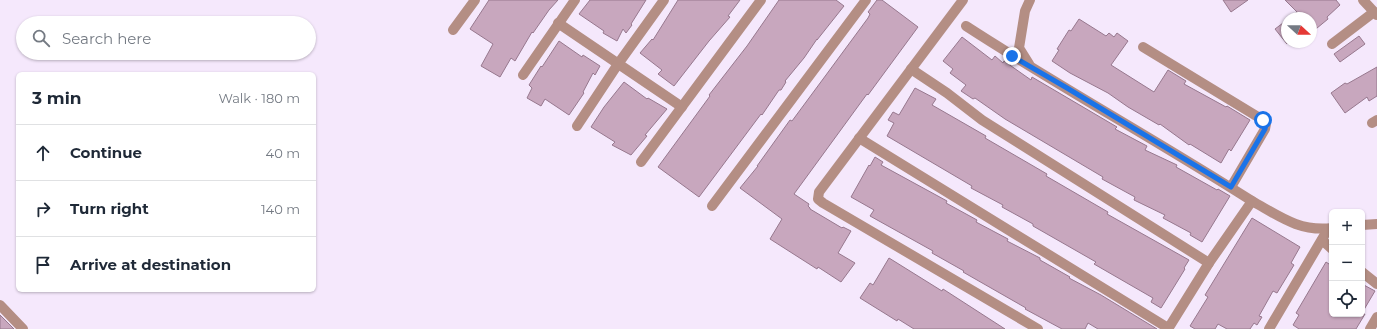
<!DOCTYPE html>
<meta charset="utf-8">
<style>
:root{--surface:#fff;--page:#f6f6f7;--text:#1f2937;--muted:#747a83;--line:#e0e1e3}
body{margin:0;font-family:Montserrat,sans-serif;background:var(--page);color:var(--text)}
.controls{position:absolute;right:12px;bottom:12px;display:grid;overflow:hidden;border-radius:6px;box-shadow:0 1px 3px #0004}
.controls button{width:36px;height:36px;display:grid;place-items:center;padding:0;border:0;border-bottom:1px solid var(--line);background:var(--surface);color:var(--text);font:20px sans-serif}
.compass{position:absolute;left:1281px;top:12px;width:36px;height:36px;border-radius:50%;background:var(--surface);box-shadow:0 1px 3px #0004;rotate:111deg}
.stop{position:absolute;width:12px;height:12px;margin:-9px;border:3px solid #1a73e8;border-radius:50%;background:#fff}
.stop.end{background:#1a73e8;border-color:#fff;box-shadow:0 1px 4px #0008}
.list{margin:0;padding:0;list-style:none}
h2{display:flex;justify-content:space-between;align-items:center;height:52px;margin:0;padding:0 16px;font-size:17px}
h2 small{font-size:13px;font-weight:400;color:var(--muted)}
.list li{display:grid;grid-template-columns:26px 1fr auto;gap:12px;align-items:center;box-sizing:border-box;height:56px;padding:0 16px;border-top:1px solid var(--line)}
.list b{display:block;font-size:15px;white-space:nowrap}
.list em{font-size:13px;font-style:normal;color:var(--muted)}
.icon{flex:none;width:22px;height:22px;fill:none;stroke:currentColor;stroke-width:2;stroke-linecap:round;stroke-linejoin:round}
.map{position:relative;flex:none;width:1377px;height:329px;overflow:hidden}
.search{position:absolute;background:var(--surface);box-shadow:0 1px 3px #0004;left:16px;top:16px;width:300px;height:44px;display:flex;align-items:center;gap:10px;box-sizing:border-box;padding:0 14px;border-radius:22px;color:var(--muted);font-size:15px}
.panel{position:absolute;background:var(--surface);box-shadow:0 1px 3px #0004;left:16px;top:72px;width:300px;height:220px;border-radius:6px}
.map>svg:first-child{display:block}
.building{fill:#c8a7be;stroke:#97788e}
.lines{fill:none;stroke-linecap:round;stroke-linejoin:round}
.street{stroke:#b48e84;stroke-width:10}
.route{stroke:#1a73e8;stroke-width:5}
</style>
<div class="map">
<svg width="1377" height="329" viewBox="0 0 1377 329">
<rect width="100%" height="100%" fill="#f5e8fc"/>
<g class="building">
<polygon points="489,0 558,0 549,10 533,33 532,32 515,61 511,58 500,77 481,66 493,44 470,29"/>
<polygon points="590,0 646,0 631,24 632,25 626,33 623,29 617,41 603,33 604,31 579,14"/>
<polygon points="678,0 740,0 728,16 730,17 709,41 674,86 658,74 662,70 640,53 652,39 653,40"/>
<polygon points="779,0 836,0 844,6 817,40 817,39 804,58 785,81 786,82 781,90 779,90 762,115 761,114 699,197 658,167 710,96 709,95 747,46"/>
<polygon points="877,0 882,0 918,27 868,95 867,94 794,194 809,204 808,206 810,208 810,209 842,228 843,227 851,231 838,253 855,263 841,282 818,267 817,269 770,239 782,219 740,188 758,166 757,166 790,120 792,121 826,75 868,18 870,14 868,12"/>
<polygon points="1223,0 1248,0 1231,12"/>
<polygon points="1285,0 1336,0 1340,5 1327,17 1328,19 1311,33 1311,18 1289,18 1297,12"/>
<polygon points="1079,19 1106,36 1109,33 1114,37 1117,33 1128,41 1111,65 1154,92 1168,70 1186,81 1184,84 1226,107 1227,106 1250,120 1231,151 1229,149 1221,163 1190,144 1189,145 1160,124 1159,125 1128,107 1108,93 1070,73 1052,61 1059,50 1057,49 1069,30 1071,31"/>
<polygon points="1287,20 1287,44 1275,29"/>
<polygon points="1359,36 1365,44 1340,62 1334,54"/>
<polygon points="962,37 992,60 995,56 1003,63 1004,61 1031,80 1032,77 1117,127 1115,129 1147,146 1145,150 1177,165 1176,167 1217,190 1218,189 1230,196 1202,242 1190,235 1191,233 1163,218 1165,215 1134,200 1135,197 1102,179 1103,177 1005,119 975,98 973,99 961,91 966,85 950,73 953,69 943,61"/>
<polygon points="559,41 582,57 583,55 600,66 595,75 593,73 583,92 584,93 569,115 545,99 541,106 527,98 532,88 529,85 541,66 542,67"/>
<polygon points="1377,67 1377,96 1369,101 1367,97 1345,113 1331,93 1345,83 1347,84"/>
<polygon points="624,82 647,99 648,98 667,109 645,135 647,136 631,155 612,145 615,142 591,127 604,107"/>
<polygon points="915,88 936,99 932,105 986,136 985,138 1047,174 1046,176 1108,212 1107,214 1189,260 1184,268 1185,269 1161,308 1151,302 1153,298 1094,264 1096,262 1033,226 1033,224 1002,207 1003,205 971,188 972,186 887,136 894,123 888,120 893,112 899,115"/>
<polygon points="875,157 883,162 881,165 947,201 946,203 977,220 976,222 1008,239 1007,241 1040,258 1040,260 1070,277 1069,278 1101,295 1157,329 1098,329 1088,323 1085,329 1062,329 1025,309 1026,308 963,272 964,271 932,253 933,251 870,216 874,210 851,197 869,165 870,166"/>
<polygon points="1252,218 1300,247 1291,263 1294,265 1277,293 1273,291 1259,316 1262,317 1257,325 1254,323 1250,329 1227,329 1218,324 1215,329 1195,329 1190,326 1208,297 1205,295"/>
<polygon points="889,258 942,291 943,289 1005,329 914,329 898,319 897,321 860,298 870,283 873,285"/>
<polygon points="1326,262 1332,266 1332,314 1365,314 1356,329 1299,329 1293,325 1299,315 1296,313"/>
<polygon points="1362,284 1375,291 1362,313"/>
<polygon points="0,315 14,329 0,329"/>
</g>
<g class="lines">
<g class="street">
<polyline points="963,0 819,192 818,199 823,203 1038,329"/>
<polyline points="1363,0 1377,15"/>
<polyline points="558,23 682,107"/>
<path d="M966,26C1060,87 1158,141 1252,201"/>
<polyline points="453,30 475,0"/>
<polyline points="1332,44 1374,12"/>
<polyline points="1143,47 1263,120 1266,124 1265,129 1231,187"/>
<polyline points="1029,64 1019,48 1025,11 1030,0"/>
<polyline points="911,69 947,93 982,120 1209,263"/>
<polyline points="523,75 575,0"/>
<polyline points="1372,123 1377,120"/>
<polyline points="577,126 618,64 664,0"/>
<polyline points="859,138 1168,328"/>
<polyline points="641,162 761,0"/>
<polyline points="712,206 866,0"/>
<polyline points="1362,225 1377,224"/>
<polyline points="1322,240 1332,249"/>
<polyline points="1362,272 1377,284"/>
<polyline points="0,305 23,329"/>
<path d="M1168,329L1209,263L1252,201C1279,216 1299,232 1332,228"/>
<polyline points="1269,329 1328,229"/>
<polyline points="1370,329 1377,317"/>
</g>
</g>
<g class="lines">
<polyline class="route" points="1012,56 1067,88 1231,187 1265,129 1266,124 1263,120"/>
</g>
</svg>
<div class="controls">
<button>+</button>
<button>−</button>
<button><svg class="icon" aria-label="locate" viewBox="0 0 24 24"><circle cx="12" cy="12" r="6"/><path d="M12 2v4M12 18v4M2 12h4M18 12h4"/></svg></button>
</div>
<svg class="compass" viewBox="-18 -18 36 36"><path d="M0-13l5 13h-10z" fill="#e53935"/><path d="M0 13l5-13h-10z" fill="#747a83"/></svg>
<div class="stop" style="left:1263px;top:120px"></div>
<div class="stop end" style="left:1012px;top:56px"></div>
<div class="search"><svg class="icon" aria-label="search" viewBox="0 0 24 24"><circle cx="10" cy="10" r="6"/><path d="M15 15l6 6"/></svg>Search here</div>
<section class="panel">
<h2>3 min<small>Walk · 180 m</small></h2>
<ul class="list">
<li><svg class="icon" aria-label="ahead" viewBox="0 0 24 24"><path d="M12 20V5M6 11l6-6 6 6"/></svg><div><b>Continue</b></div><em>40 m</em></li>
<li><svg class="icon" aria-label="right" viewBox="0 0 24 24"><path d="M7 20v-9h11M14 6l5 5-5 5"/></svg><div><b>Turn right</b></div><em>140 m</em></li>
<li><svg class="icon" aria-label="arrive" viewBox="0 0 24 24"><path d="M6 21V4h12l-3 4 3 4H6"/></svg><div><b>Arrive at destination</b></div></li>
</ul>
</section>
</div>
